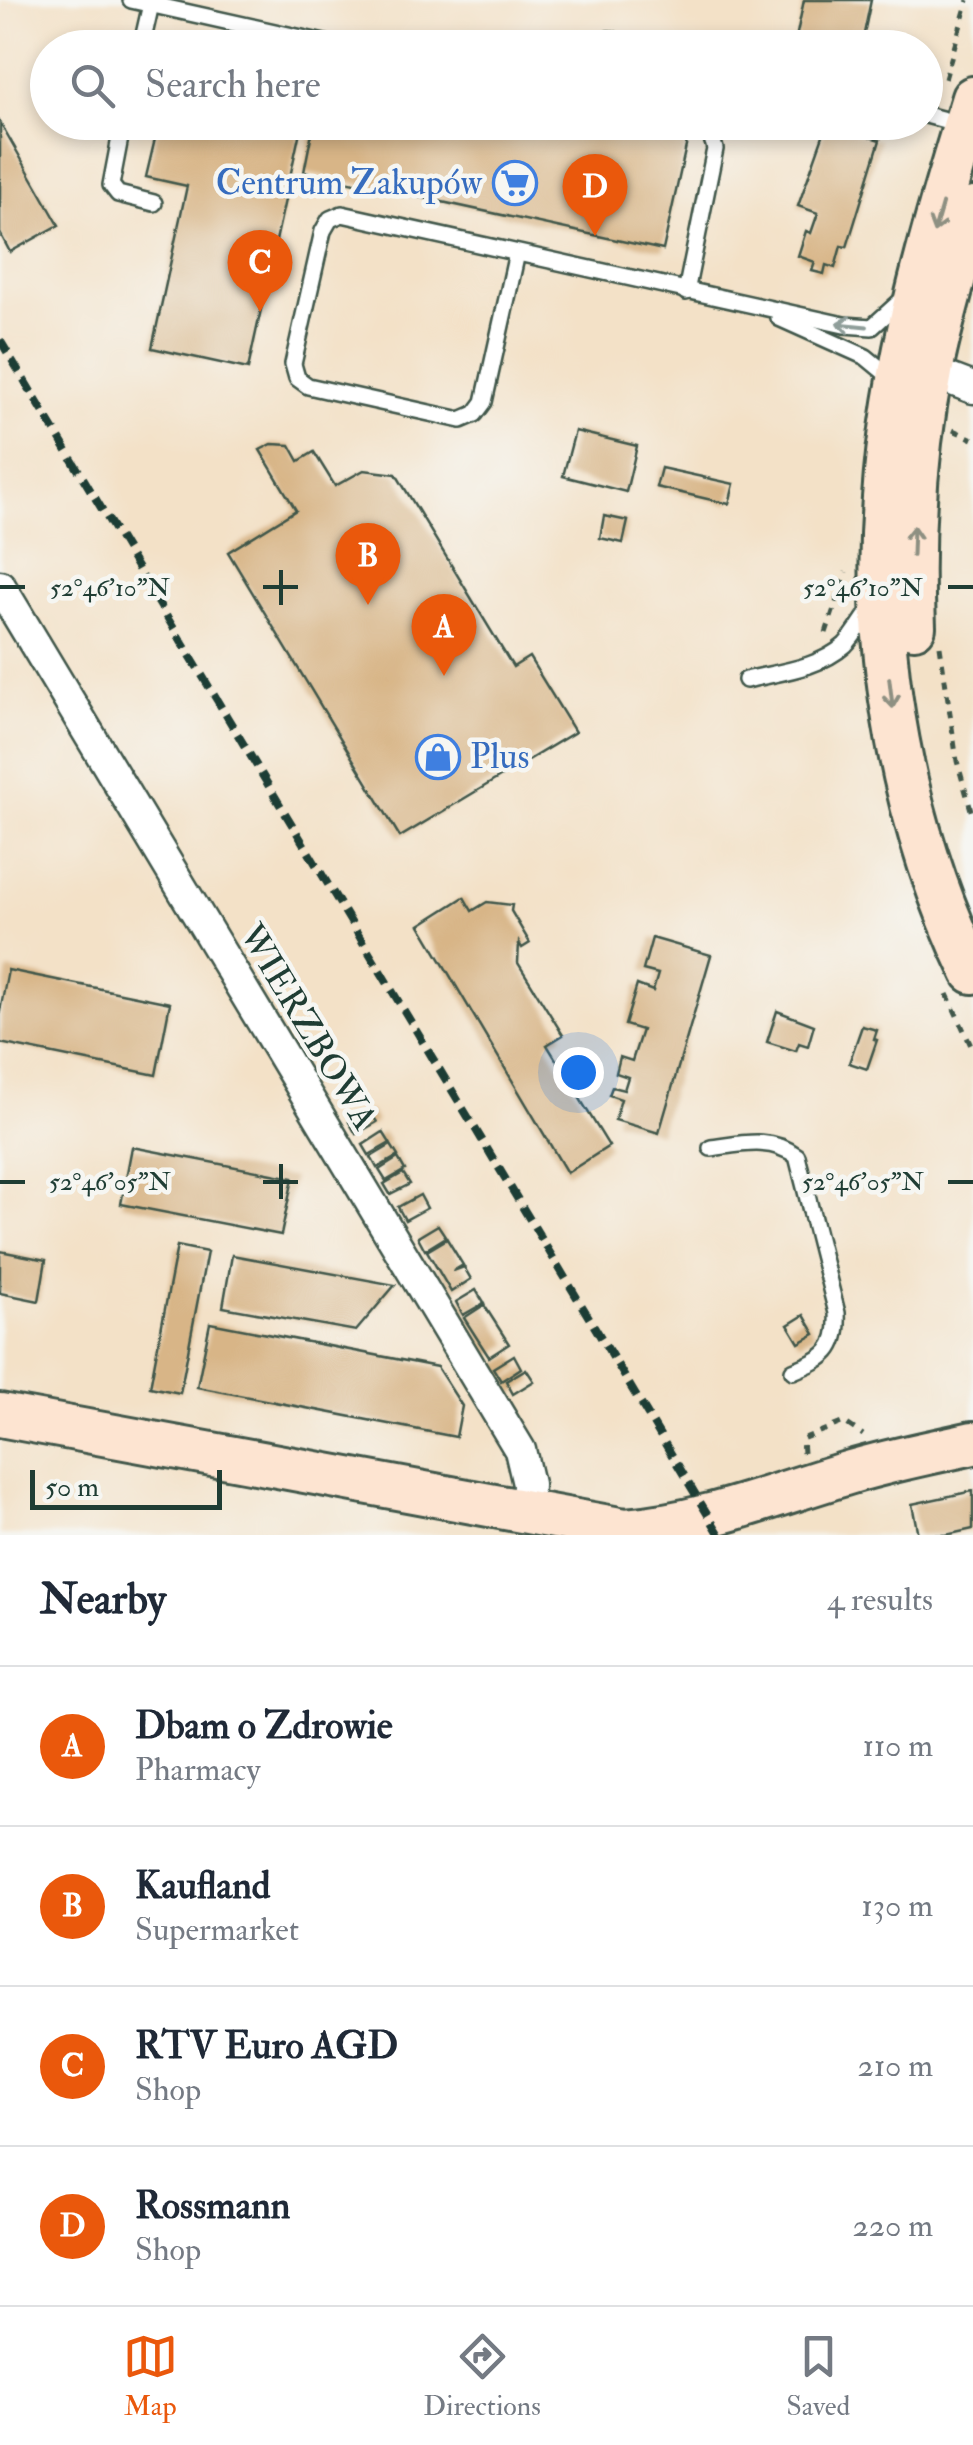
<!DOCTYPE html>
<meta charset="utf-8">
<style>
:root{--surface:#fff;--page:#f6f6f7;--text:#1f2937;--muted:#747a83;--line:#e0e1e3;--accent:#ea580c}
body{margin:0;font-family:"IM FELL Double Pica",serif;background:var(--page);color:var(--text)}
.scale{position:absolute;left:30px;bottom:25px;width:192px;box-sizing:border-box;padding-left:10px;border:5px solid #1f3d34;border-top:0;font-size:28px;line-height:35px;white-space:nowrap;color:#1f3d34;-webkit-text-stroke:8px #f6f6f2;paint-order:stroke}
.you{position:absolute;left:578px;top:1072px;width:35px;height:35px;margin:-25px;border:8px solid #fff;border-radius:50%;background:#1a73e8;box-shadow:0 0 0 15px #1a73e833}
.badge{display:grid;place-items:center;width:65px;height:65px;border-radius:50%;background:var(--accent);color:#fff;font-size:32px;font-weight:700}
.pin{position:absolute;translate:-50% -82px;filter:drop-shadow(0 2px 5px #0008)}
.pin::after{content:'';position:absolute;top:52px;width:35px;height:30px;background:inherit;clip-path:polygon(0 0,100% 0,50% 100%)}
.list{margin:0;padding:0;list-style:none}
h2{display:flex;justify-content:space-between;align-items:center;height:130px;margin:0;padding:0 40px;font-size:42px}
h2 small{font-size:32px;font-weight:400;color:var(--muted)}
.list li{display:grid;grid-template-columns:65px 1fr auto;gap:30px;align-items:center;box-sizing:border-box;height:160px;padding:0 40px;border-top:2px solid var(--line)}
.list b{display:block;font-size:38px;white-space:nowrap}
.list p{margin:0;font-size:32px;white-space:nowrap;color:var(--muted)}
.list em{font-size:32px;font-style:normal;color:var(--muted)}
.icon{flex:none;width:55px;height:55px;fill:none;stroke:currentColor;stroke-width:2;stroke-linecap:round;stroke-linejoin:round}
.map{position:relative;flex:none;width:973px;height:1535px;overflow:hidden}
.search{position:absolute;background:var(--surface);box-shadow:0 5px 15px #0003;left:30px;right:30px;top:30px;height:110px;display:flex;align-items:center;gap:25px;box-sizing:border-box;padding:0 35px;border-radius:55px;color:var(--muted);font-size:38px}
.sheet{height:770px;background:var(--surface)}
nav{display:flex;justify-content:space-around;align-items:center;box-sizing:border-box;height:140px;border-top:2px solid var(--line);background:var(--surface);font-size:28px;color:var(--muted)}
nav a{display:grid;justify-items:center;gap:5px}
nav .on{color:var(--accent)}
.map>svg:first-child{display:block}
.building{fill:#d8b587}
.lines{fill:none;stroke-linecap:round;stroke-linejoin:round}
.lane-casing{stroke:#3f564a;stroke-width:20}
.street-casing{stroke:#3f564a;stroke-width:35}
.secondary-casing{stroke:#3f564a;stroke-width:48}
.path{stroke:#3f564a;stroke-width:5;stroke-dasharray:8 8;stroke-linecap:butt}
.lane{stroke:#fff;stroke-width:15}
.street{stroke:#fff;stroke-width:30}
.secondary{stroke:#fde4d1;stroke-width:42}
.rail{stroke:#1f3d34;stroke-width:8;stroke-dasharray:15 8;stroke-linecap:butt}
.oneway{stroke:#8e9082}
.oneway2{stroke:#8f9e9a}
.ticks{fill:none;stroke:#1f3d34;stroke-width:4}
.labels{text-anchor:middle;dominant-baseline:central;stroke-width:9;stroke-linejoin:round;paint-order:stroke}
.shop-label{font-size:35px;fill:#366cbe;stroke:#f6f6f2;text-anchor:end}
.street-label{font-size:35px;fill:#1f3d34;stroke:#f6f6f2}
.ticks-label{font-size:25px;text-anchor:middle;fill:#1f3d34;stroke:#f6f6f2;stroke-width:9;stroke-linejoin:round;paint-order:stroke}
</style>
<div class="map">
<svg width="973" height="1535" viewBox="0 0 973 1535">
<rect width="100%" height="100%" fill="#f6f6f2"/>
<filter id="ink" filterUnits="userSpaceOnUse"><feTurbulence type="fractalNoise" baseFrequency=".01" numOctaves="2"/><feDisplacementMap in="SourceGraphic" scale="20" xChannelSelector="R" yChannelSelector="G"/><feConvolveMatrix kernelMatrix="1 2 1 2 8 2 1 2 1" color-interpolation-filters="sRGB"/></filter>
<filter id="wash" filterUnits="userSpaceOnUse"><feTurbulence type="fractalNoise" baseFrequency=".0048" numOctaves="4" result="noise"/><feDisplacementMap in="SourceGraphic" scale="40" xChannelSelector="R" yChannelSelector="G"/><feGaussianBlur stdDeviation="2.25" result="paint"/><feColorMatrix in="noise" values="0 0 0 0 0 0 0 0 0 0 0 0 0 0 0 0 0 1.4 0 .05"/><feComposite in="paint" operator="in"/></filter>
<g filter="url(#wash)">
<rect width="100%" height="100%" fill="#f3e1c7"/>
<g id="blocks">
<g class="building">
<polygon points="804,0 871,0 861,48 794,48"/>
<polygon points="220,35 270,46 269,48 218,48"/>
<polygon points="0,122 59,225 10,252 0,233"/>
<polygon points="159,122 302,122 248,369 152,348 187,186 146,177"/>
<polygon points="314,122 620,122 688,137 663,250 304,172"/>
<polygon points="827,124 880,140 847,247 841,246 835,268 826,265 824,274 812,271 815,262 798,256 806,231 811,233 818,213 798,206"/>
<polygon points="575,431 637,446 626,492 563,476"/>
<polygon points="272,444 290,445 299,461 314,452 335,486 364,470 396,474 513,667 529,657 575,732 400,837 228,552 296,510 260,450"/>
<polygon points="661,468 734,484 729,504 656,487"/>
<polygon points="604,516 628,521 623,543 600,538"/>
<polygon points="464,897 472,911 487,902 512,905 511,911 530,943 522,948 519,943 518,963 563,1035 547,1045 609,1146 567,1173 420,925"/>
<polygon points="652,938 711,955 659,1133 615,1120 621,1099 609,1095 612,1087 624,1090 628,1077 616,1073 620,1057 632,1061 642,1030 625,1025 637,985 653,991 658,974 643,970"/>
<polygon points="8,970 170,1003 156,1075 0,1043 0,1011"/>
<polygon points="777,1011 814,1025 808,1046 799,1043 796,1051 767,1042"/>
<polygon points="862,1026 877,1030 874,1039 877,1040 867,1069 849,1063"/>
<polygon points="369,1110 377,1122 356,1134 349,1122"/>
<polygon points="383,1132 390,1143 369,1155 363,1145"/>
<polygon points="391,1145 398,1156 377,1168 371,1157"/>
<polygon points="132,1147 293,1178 281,1235 121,1204"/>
<polygon points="398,1158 405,1170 386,1181 379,1170"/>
<polygon points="403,1173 410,1184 390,1194 384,1184"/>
<polygon points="420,1195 427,1208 405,1220 398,1207"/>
<polygon points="438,1225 446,1237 425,1250 418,1237"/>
<polygon points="447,1239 463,1265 453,1271 464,1267 471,1279 451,1292 427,1251"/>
<polygon points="177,1246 207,1252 180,1393 150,1387"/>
<polygon points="0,1251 46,1260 39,1301 0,1293"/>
<polygon points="232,1255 395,1285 356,1331 223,1307"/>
<polygon points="476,1290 484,1303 463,1315 456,1302"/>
<polygon points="484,1305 509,1344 489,1357 464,1318"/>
<polygon points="804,1315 815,1334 799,1343 788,1325"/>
<polygon points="210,1323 437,1367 462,1406 456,1437 197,1387"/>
<polygon points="514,1355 521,1368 501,1381 493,1368"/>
<polygon points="526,1369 534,1381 513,1394 506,1381"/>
<polygon points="973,1491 973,1529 946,1535 918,1535 912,1504"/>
</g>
</g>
</g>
<g filter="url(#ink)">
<use href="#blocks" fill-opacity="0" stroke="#3f564a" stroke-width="2.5"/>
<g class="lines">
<defs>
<g id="lane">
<polyline points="131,0 347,48"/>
<polyline points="609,39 645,48"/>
<polyline points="141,48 151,4"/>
<polyline points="926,115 960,124"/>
<polyline points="123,122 111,185 118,194 154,203"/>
<polyline points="517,253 484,402 475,414 461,420 308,386 297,378 293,364 323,231 330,219 342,214 844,325 872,327 903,299"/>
<path d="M686,292L715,149C711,132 706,126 689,122"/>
<polyline points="779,318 866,357 894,380"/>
<path d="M746,680C779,672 818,669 845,645C857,633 863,618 874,606"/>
<path d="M711,1148C741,1144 771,1136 797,1156L837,1313C839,1351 825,1358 793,1371"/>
</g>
<g id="street">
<polyline points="931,372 973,388"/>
<polyline points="0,586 520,1450 528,1484 527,1514"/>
</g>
<g id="secondary">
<path d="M973,98C933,227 893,362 884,498C872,658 903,827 973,972"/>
<path d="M914,627C910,539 915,452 932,366C943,313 959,261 973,209"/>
<path d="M0,1415L625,1530C704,1524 776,1494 851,1472C891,1460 933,1452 973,1443"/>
</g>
</defs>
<use href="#lane" class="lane-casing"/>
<use href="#street" class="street-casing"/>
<use href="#secondary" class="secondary-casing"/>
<g class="path">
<polyline points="945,79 968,0"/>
<polyline points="953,430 973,439"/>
<polyline points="826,633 846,572"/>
<polyline points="940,646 957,761 973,817"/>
<polyline points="947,994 973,1050"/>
<polyline points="803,1453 802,1439 844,1422 863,1435"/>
</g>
<use href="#lane" class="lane"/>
<use href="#street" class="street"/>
<use href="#secondary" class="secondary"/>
<polyline class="rail" points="0,340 720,1535"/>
</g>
<defs><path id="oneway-shaft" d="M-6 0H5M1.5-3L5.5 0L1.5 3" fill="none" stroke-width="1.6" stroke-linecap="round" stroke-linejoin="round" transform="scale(2.5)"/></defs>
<g class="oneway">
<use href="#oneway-shaft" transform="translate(938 218) rotate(106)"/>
<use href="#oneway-shaft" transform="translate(913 541) rotate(-88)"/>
<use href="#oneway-shaft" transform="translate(891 693) rotate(83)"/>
</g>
<use class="oneway2" href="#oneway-shaft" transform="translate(852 325) rotate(-174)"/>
</g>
<path class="ticks" d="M281,570V605M0,587H25M263,587H298M948,587H973M281,1164V1199M0,1182H25M263,1182H298M948,1182H973"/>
<defs>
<symbol id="supermarket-ring" viewBox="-11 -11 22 22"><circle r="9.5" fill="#f6f6f2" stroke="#3f7fe0" stroke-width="1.5"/><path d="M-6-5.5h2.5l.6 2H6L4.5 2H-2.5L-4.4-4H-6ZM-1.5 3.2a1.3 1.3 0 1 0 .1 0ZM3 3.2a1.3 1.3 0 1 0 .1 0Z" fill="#3f7fe0"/></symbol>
<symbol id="shop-ring" viewBox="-11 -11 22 22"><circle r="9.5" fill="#f6f6f2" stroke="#3f7fe0" stroke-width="1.5"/><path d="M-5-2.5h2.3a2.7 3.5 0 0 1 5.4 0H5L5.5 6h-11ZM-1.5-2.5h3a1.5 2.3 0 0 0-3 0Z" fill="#3f7fe0"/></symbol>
</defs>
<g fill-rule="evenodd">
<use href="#supermarket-ring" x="490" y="158" width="50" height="50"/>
<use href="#shop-ring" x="413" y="732" width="50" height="50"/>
</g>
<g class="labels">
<g class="shop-label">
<text x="482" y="183">Centrum Zakupów</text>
<text x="470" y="757" text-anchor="start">Plus</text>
</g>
<g class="street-label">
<text transform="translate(308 1027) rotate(59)">WIERZBOWA</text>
</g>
</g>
<g class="ticks-label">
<text x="110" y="596">52°46'10"N</text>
<text x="863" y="596">52°46'10"N</text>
<text x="110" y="1190">52°46'05"N</text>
<text x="863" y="1190">52°46'05"N</text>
</g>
</svg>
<div class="scale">50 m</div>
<div class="you"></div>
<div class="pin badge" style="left:444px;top:676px">A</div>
<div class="pin badge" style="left:368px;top:605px">B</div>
<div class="pin badge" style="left:260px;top:312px">C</div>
<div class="pin badge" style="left:595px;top:236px">D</div>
<div class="search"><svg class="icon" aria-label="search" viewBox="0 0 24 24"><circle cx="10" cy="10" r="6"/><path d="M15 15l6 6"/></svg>Search here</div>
</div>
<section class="sheet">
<h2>Nearby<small>4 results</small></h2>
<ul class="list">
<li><span class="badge">A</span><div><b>Dbam o Zdrowie</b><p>Pharmacy</p></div><em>110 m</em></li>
<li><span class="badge">B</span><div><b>Kaufland</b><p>Supermarket</p></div><em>130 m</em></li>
<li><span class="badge">C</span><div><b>RTV Euro AGD</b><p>Shop</p></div><em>210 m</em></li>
<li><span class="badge">D</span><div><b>Rossmann</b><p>Shop</p></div><em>220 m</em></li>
</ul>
</section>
<nav>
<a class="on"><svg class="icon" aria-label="map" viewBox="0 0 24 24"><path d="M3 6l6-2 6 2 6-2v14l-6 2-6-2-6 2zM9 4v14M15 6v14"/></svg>Map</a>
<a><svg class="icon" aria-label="directions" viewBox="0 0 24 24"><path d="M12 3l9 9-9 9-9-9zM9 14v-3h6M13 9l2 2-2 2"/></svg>Directions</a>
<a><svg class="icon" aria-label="saved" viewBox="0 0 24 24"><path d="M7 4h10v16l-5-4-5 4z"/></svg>Saved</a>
</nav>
